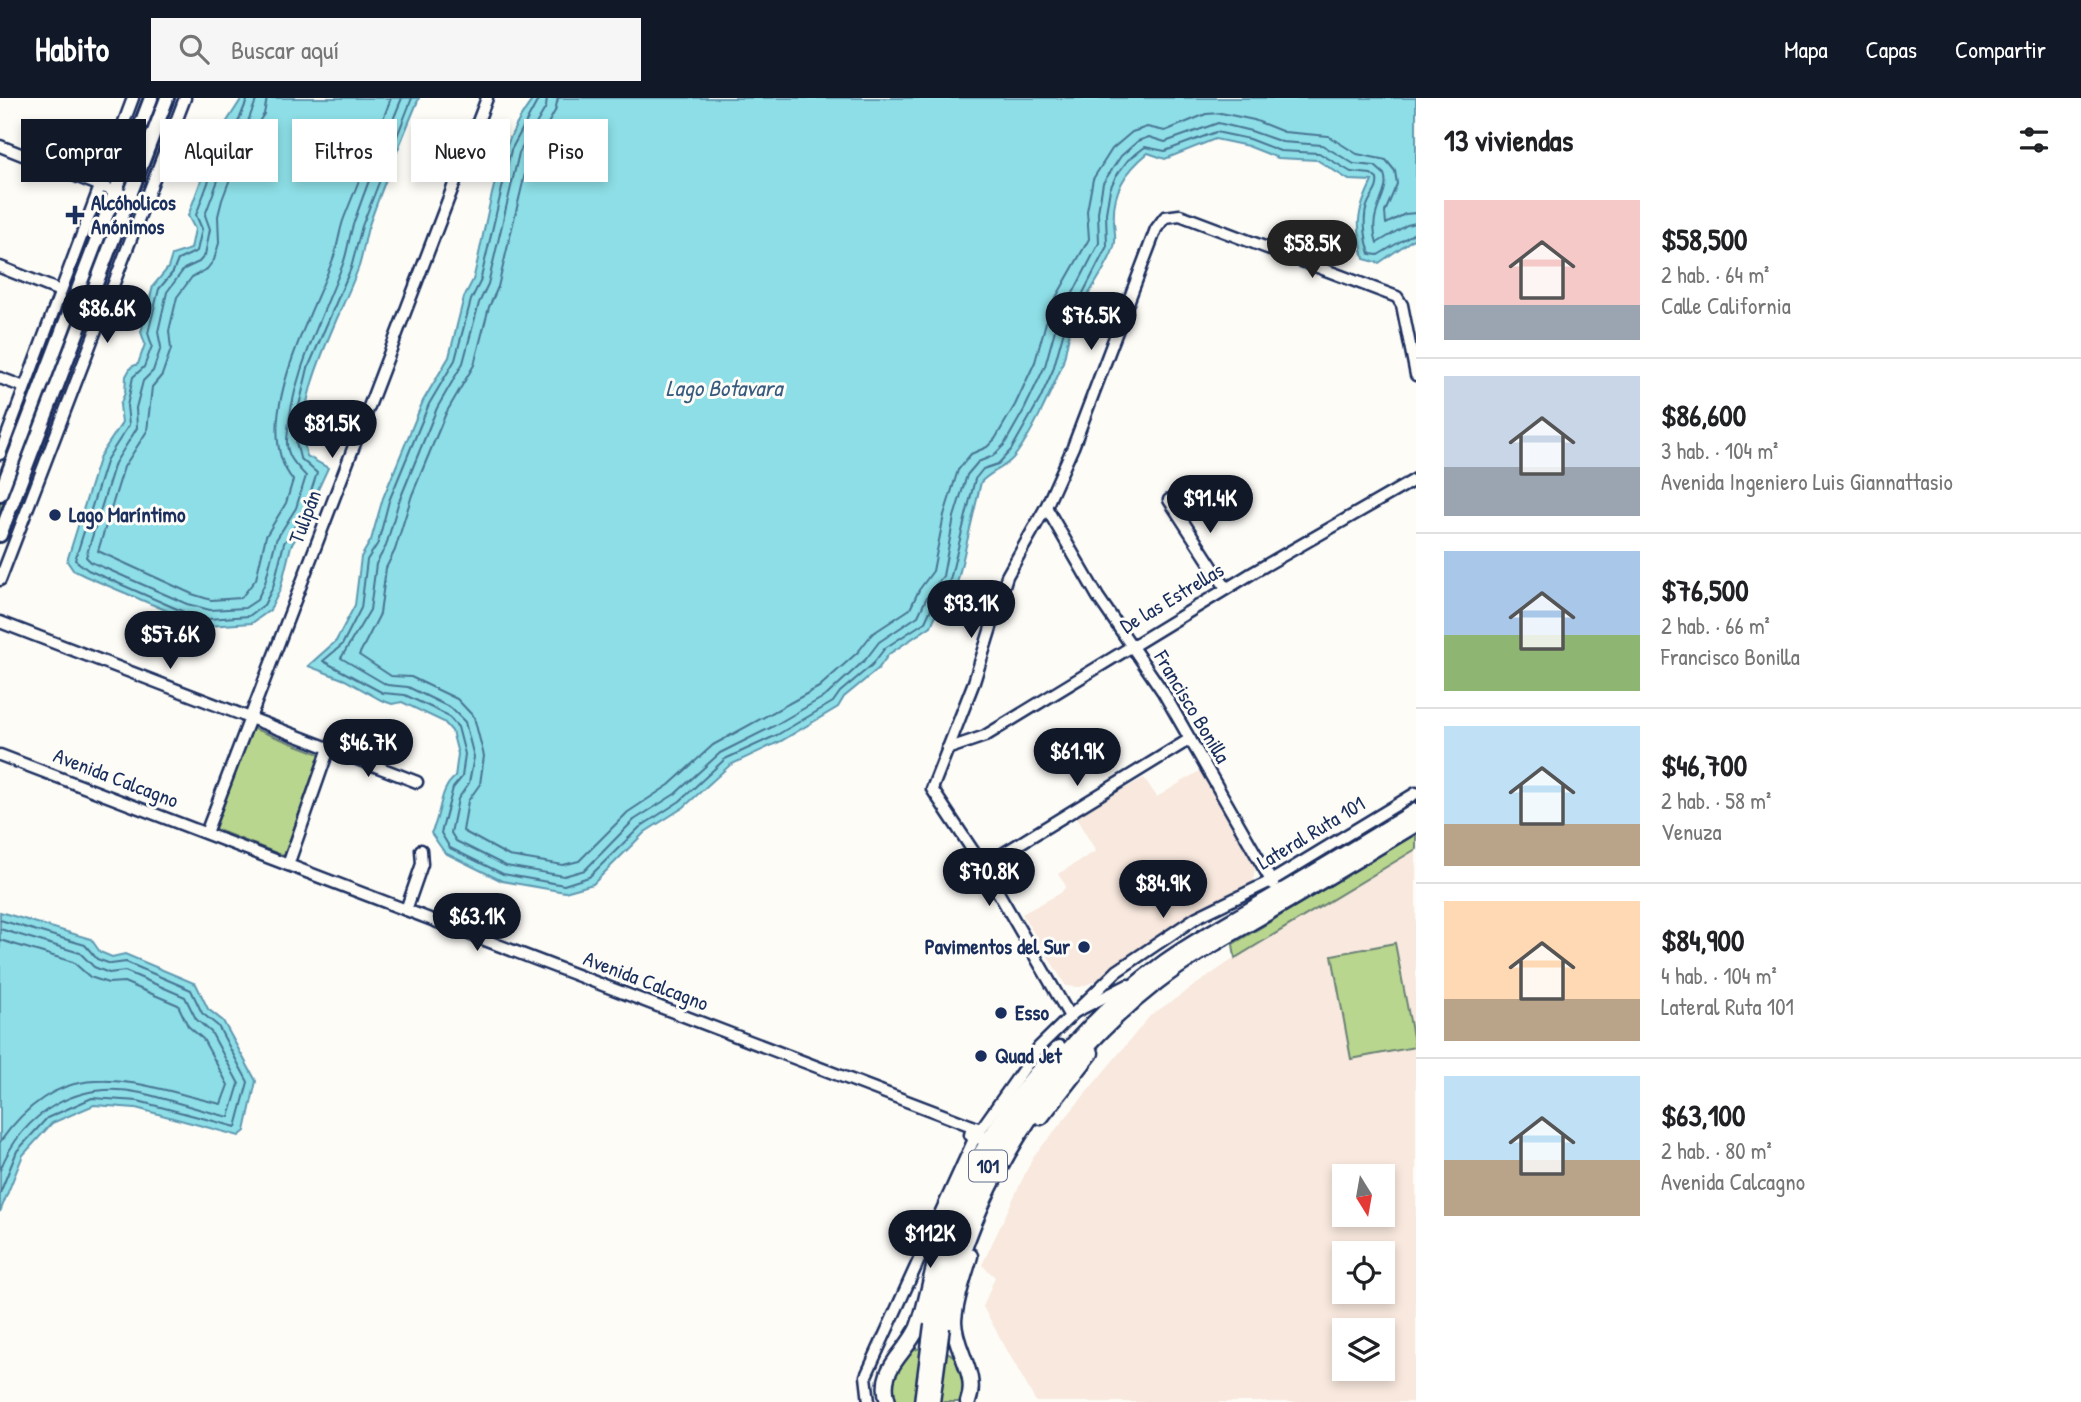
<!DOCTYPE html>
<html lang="es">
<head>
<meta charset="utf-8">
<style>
  :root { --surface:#fff; --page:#f6f6f6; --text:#202124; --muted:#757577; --line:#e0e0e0; --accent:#111827 }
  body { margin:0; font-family:"Patrick Hand",sans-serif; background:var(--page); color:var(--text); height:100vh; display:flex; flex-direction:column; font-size:26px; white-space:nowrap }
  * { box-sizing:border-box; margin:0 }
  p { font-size:23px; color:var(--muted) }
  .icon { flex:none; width:38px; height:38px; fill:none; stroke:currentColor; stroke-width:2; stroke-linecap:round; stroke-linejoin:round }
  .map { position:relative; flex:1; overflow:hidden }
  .side { display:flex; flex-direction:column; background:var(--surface); width:665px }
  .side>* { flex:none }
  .banner { position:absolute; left:21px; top:21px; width:665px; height:63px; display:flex; gap:14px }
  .needle { width:46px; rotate:169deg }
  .controls { position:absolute; left:1332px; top:1066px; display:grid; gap:14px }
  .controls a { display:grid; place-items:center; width:63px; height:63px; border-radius:0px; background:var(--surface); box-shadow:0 4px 10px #0003; font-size:35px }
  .price { position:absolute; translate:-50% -60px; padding:0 16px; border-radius:24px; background:var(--accent); color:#fff; font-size:23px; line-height:46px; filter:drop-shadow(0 2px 4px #0008) }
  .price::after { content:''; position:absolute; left:50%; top:42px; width:21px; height:16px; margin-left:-10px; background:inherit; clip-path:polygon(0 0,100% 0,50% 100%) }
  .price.selected { background:#222; color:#fff }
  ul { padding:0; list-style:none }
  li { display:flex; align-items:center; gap:21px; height:175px; padding:0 28px }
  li+li { border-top:2px solid var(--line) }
  li span { display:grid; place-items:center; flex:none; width:196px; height:140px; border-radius:0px; color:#555 }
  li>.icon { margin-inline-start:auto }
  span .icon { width:84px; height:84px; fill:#fffc; stroke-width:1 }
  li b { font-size:30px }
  h2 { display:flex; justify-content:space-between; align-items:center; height:84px; padding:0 28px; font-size:30px }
  .pill { padding:0 24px; border-radius:0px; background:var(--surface); box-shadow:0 4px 10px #0003; font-size:24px; line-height:63px }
  .pill.selected { background:var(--accent); color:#fff }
  header { display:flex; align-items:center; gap:42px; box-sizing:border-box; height:98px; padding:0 35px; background:var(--accent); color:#fff }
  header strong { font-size:33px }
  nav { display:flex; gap:38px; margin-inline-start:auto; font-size:24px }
  .search { width:490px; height:63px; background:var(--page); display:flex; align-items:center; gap:18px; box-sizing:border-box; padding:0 24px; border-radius:0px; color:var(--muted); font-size:26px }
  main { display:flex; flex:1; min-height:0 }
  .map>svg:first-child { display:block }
  .built { fill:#f8e8dd; fill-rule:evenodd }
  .green { fill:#b9d68e; stroke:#6a8276; stroke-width:2 }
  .water { fill:#8ddee6; stroke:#5f98b0; stroke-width:2 }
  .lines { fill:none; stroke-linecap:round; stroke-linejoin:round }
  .shore { stroke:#497594; stroke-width:2 }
  .minor-casing { stroke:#1b2f5e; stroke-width:15 }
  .major-casing { stroke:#1b2f5e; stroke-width:18 }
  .highway-casing { stroke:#1b2f5e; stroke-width:19 }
  .minor { stroke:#fdfcf7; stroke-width:10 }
  .major { stroke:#fdfcf7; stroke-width:12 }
  .highway { stroke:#fdfcf7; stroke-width:14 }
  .highway-bridge-casing { stroke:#1b2f5e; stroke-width:19; stroke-linecap:butt }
  .highway-bridge { stroke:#fdfcf7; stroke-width:14 }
  .poi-dot { fill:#1b2f5e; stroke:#fdfcf7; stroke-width:2.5 }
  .labels { text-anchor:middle; stroke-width:6; stroke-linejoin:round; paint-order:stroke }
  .shield { fill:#fdfcf7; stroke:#5f6c8c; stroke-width:2 }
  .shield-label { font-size:19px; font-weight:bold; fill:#1b2f5e }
  .poi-label { font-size:21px; font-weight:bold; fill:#1b2f5e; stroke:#fdfcf7; text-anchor:start }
  .street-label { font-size:21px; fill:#1b2f5e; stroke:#fdfcf7 }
  .water-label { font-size:23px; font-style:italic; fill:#385b80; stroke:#fdfcf7 }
</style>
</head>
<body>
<header>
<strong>Habito</strong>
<div class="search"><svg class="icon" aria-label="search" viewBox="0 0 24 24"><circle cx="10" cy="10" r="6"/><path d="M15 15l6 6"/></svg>Buscar aquí</div>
<nav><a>Mapa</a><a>Capas</a><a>Compartir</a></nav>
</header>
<main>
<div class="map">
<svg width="1416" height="1304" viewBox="0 0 1416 1304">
  <rect width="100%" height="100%" fill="#fdfcf7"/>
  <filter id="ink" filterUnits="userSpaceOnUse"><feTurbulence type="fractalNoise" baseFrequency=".0143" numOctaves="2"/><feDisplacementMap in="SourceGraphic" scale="14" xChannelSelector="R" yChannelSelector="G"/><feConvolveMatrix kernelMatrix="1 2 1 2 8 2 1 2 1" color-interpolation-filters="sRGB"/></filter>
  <g filter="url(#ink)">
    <g class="built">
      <polygon points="1201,672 1256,765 1253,784 1184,821 1093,884 1080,889 1066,888 1022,816 1061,795 1066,788 1058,776 1096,753 1075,718 1144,680 1157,699"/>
      <path d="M1416,751V1304H1036L983,1209L995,1179L982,1167L1033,1059L1150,918L1235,860ZM1344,1078H1382V1116H1344ZM1344,1155H1382V1194H1344ZM1344,1232H1382V1270H1344Z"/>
    </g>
    <g class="green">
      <polygon points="120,100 122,101 0,425 0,405 117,101"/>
      <polygon points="252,630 320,656 284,758 215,731"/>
      <polygon points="1416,736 1416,751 1235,860 1233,846"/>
      <polygon points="1395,845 1415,949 1351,961 1332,857"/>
      <path d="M923,1249C961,1250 967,1271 963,1304H894C890,1275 892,1258 923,1249Z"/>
    </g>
    <g class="water">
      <path d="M242,0H419C401,43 383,86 368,130C364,143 363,158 358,171C338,224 291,304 307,358L328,370L314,400L310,417L291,448L280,492L270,512L252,525L208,528L196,525L85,478L73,472L67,463L100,358L122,325L120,307L125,295L126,278L131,269L138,266L145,246L141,234L153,188L168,170L172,157L191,151L195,131L188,118L217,39Z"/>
      <path d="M534,0H1416V139L1379,165L1364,161C1356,126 1356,116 1372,83L1349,82L1317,62L1278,60L1248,48L1215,41L1165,61L1148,55C1126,73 1112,93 1114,123C1114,132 1117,141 1114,149C1108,170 1082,203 1073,224C1066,240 1067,259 1059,275C1047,302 1034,331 1017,355C1007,370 992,372 981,384L957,486L941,505L931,528L889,556L878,571L844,599L838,609L781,643L730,667L684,709L645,734L593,786L565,794L502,783L445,755L431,735C442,717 438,692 455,679L458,656L452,633L444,624L402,604L392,606L381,602L345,582L308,568L336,543L355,507L361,459L371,442L383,400L423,303L449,259L464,199L473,182C489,120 493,51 534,0Z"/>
      <polygon points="0,814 91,841 100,854 112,859 125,856 196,886 208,911 223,923 256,983 245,1033 239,1038 136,1010 94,1007 52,1025 23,1057 0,1114"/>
    </g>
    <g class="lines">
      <g class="shore">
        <polyline points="248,0 239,22 224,42 196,117 202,131 197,153 178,162 173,174 159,191 148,235 152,248 144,269 133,279 127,308 129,327 107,361 75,462 88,472 184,514 209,521 249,518 264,507 273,489 284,445 304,414 317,375 300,360 296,344 300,329 298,312 308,270 351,170 362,128 412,0"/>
        <path d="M257,0L247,26L232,45L205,117L210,131L205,157L199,164L184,171L167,194L158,234L161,249L153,273L143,283L136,310L137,330L115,365L86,459L91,464L187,506L210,512L245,510L257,502L265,485L276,442L296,410L306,378C297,368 286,359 287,342C291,279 320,225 343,166C348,152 349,138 354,124C368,83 385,41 402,0"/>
        <path d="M267,0L264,16L242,49L222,102L218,118L219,145L214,162L207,171L192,179L177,199L169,233L171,251L162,277L152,289L147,333L124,369L98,453L192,496L211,502L241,500L256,481L266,438L286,405L293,382C248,328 312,218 333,161C338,148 339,133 344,120C360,80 376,40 391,0"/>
        <path d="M539,0L511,52L480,184L471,202L455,262L429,306L389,403L378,445L367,462L361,510L342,547L323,563L383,595L405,597L447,617L458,629L465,656L462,679L453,690L441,735L450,750L503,776L564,787L589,779L640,729L680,703L725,661L777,637L833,604L840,594L872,567L885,550L925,524L935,502L950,482L975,381L983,371L998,366L1011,352L1040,301L1053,272L1068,218L1078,205L1107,148L1106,115L1110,91L1116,78L1128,62L1145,49L1165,53L1216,34L1249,41L1280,53L1319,55L1351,74L1371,76L1377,81C1379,92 1370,98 1367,108C1362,122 1366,143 1370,156L1378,157L1416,134"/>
        <path d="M547,0L546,9L519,55L488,186L479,205L463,265L437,310L398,406L386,448L376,466L370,512L341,560L387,587L408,589L451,610L465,624L474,659L469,685L458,701L451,735L456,743L506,768L564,778L585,772L634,722L675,696L720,655L772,629L827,597L866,561L879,544L918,518L928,497L943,478L954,419L967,377L978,364L993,358L1004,347L1024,312L1045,268L1060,214L1070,201L1099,145L1098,114L1103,85L1121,58L1138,43L1149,39L1165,44L1218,25L1251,33L1282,44L1322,47L1354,66L1375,68L1384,76C1392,96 1366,113 1377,145L1407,127L1416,125"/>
        <polyline points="558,0 555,13 529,59 498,189 489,209 474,267 446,315 412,397 395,452 386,470 380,516 359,557 391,578 411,579 457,601 474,619 484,658 480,686 468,703 463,733 509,758 563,767 579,763 628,714 669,687 713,647 819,589 858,554 872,536 910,511 919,492 933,473 944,417 958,372 971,356 987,349 995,341 1015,307 1035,264 1050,210 1089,141 1087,113 1093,81 1112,51 1132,34 1147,29 1165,33 1206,16 1221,15 1254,22 1284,34 1328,38 1357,56 1386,62 1395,73 1397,86 1385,114 1386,126 1405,116 1416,115"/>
        <polyline points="0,822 85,847 97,861 111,866 126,864 191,892 202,915 218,928 248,984 236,1029 138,1003 92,1000 47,1020 17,1053 0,1095"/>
        <path d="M0,831L80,855L94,869L109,875L125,873L185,899L196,921L211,934L239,986L229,1019C199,1012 171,1002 141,995C79,981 23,1014 0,1072"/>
        <path d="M0,842L73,864L90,879L108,885L124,884L178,907L188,928L203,941L228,987L221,1006C131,985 65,952 0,1044"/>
      </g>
      <g class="minor-casing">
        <g id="minor">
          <polyline points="0,48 144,105"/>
          <polyline points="0,169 60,193"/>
          <polyline points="0,280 24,289"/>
          <polyline points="0,356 133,0"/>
          <polyline points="1169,402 1226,490"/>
          <polyline points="1046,409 1098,499 1163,594 1273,786"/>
          <polyline points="0,482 185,0"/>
          <polyline points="0,524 417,684"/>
          <polyline points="947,651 985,638 1254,474 1416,381"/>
          <polyline points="0,657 972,1028"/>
          <polyline points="206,735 487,0"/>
          <polyline points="288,767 329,650"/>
          <polyline points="983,768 1190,641"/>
          <polyline points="406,812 422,766 421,752"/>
          <polyline points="1128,887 1069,917 983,768 932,691 974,584 1007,478 1046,409 1073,349 1156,131 1165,119 1180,117 1397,199 1402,207 1416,277"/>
          <polyline points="981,1031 972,1028 970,1037 974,1041 980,1040 981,1031 1039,949 1117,873 1197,819 1271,783 1416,695"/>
          <polyline points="869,1304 866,1278 974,1041"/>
        </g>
      </g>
      <g class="major-casing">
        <g id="major">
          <polyline points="0,396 151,0"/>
          <polyline points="0,437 167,0"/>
        </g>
      </g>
      <g class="highway-casing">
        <g id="highway">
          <polyline points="1041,1019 1091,955"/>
          <path d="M932,1227C962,1081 1044,952 1165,864C1197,841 1232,823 1265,803C1316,774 1366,743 1416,713"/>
          <path d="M942,1229C971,1091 1046,971 1157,884C1193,856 1235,834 1274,811C1322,783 1369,754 1416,726"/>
          <path d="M888,1304C877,1269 906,1257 918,1229C927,1205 930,1180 938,1156C961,1080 1004,1007 1059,950"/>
          <path d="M968,1304C979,1276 954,1252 954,1223C955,1202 964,1179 970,1158"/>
        </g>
      </g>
      <use href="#minor" class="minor"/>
      <use href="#major" class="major"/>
      <use href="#highway" class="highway"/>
      <g class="highway-bridge-casing">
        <g id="highway-bridge">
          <polyline points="922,1304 932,1227"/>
          <polyline points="932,1304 942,1229"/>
        </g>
      </g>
      <use href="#highway-bridge" class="highway-bridge"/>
    </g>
  </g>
  <g class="poi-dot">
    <path d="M71.5 106.5h7v7h7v7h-7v7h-7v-7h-7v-7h7z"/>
    <circle cx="55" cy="417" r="7"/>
    <circle cx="1084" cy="849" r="7"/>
    <circle cx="1001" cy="915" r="7"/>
    <circle cx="981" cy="958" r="7"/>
  </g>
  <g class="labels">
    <rect class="shield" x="969" y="1052.5" width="38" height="31" rx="5"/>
    <g class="shield-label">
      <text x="988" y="1075">101</text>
    </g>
    <g class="poi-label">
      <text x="91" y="112">Alcóholicos<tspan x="91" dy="24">Anónimos</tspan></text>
      <text x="69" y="424">Lago Maríntimo</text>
      <text x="1070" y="856" text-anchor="end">Pavimentos del Sur</text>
      <text x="1015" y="922">Esso</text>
      <text x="995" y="965">Quad Jet</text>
    </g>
    <g class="street-label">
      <text transform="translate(305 419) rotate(-69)" y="7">Tulipán</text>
      <text transform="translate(1172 500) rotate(-31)" y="7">De las Estrellas</text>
      <text transform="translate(1192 609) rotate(59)" y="7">Francisco Bonilla</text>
      <text transform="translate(116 680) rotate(21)" y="7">Avenida Calcagno</text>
      <text transform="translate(1311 735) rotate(-31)" y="7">Lateral Ruta 101</text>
      <text transform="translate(646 883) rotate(21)" y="7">Avenida Calcagno</text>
    </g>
    <g class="water-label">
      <text x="724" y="298">Lago Botavara</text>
    </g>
  </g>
</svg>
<div class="controls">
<a><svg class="needle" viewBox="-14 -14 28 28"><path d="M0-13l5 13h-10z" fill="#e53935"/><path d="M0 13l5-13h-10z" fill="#757577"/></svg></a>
<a><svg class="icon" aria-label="locate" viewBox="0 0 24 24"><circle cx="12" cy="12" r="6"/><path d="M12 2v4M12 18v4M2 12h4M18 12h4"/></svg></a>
<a><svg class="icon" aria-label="layers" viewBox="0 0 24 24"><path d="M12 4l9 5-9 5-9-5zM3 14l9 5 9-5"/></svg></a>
</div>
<b class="price selected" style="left:1312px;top:182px">$58.5K</b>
<b class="price" style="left:107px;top:247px">$86.6K</b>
<b class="price" style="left:1091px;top:254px">$76.5K</b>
<b class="price" style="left:332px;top:362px">$81.5K</b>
<b class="price" style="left:1210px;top:437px">$91.4K</b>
<b class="price" style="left:971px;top:542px">$93.1K</b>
<b class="price" style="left:170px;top:573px">$57.6K</b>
<b class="price" style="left:368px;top:681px">$46.7K</b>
<b class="price" style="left:1077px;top:690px">$61.9K</b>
<b class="price" style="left:989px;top:810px">$70.8K</b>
<b class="price" style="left:1163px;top:822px">$84.9K</b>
<b class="price" style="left:477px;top:855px">$63.1K</b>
<b class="price" style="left:930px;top:1172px">$112K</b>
<div class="banner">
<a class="pill selected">Comprar</a>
<a class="pill">Alquilar</a>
<a class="pill">Filtros</a>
<a class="pill">Nuevo</a>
<a class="pill">Piso</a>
</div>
</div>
<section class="side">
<h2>13 viviendas<svg class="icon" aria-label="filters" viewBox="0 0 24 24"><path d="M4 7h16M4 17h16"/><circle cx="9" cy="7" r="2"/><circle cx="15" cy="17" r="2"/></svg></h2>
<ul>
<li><span style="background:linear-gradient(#f6c9c9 75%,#9aa5b1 0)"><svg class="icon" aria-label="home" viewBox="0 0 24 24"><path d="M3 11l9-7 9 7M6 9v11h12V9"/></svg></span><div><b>$58,500</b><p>2 hab. · 64 m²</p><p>Calle California</p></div></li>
<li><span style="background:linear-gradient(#c9d6e8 65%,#9aa5b1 0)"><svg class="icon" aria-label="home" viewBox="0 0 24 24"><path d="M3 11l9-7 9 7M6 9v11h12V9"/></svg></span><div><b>$86,600</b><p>3 hab. · 104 m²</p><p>Avenida Ingeniero Luis Giannattasio</p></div></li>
<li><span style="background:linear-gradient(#a9c7e8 60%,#8fb573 0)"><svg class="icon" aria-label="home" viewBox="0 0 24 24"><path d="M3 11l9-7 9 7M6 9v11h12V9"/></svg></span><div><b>$76,500</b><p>2 hab. · 66 m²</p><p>Francisco Bonilla</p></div></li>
<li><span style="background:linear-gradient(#bfe0f5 70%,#b9a48a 0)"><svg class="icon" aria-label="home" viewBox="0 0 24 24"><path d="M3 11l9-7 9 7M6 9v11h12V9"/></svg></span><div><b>$46,700</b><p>2 hab. · 58 m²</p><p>Venuza</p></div></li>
<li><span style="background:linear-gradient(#ffd9b3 70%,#b9a48a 0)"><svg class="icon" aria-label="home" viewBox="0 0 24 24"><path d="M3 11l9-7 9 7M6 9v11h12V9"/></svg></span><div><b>$84,900</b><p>4 hab. · 104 m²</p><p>Lateral Ruta 101</p></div></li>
<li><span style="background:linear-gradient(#bfe0f5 60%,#b9a48a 0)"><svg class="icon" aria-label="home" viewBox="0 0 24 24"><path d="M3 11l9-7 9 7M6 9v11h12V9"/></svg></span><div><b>$63,100</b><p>2 hab. · 80 m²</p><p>Avenida Calcagno</p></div></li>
</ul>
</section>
</main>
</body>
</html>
